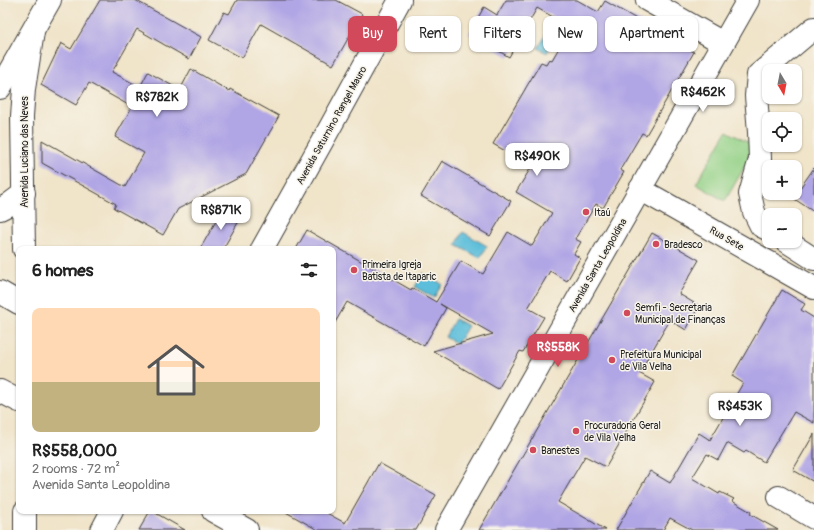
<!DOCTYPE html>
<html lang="en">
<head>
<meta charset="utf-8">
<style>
  :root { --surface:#fff; --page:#f6f6f6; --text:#222; --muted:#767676; --accent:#d1495b }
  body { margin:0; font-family:Pangolin,sans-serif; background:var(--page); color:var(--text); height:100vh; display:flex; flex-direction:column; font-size:15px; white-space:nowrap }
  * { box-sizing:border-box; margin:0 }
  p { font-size:13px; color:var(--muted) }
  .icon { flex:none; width:22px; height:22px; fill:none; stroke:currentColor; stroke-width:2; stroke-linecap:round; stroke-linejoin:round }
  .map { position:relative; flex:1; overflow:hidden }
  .side { position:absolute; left:16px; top:246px; width:320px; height:268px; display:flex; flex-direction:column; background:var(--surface); border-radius:8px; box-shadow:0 1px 3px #0004 }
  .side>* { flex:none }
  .hud { position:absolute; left:348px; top:16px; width:380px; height:36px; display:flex; gap:8px }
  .needle { width:26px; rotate:170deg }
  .controls { position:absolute; left:762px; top:64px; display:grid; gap:8px }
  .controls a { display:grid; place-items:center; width:40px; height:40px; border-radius:8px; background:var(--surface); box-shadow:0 1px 3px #0004; font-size:20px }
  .price { position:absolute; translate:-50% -34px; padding:0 9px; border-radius:8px; background:#fff; color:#222; font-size:13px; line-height:26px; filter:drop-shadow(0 1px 2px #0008) }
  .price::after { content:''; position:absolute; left:50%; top:24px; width:12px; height:9px; margin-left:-6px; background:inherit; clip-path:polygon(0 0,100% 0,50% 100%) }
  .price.on { background:var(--accent); color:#fff }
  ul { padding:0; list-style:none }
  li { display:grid; align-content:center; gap:8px; height:212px; padding:0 16px }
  li span { display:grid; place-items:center; height:124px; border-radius:8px; color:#555 }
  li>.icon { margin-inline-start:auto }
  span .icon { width:72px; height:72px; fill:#fffc; stroke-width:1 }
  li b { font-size:17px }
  h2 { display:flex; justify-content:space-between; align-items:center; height:48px; padding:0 16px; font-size:17px }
  .pill { padding:0 14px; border-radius:8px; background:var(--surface); box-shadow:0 1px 3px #0004; font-size:14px; line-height:36px }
  .pill.on { background:var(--accent); color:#fff }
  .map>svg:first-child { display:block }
  .green { fill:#93d186; stroke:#587651 }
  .water { fill:#5bbeda; stroke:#3c6d7b }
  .building { fill:#b1a6e5 }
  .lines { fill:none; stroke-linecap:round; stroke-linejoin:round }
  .minor-casing { stroke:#3c3a36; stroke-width:24 }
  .major-casing { stroke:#3c3a36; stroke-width:24 }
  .minor { stroke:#fff; stroke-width:22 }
  .major { stroke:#fff; stroke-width:22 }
  .poi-dot { fill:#d1495b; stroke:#f7f3e8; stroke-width:1.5 }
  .labels { text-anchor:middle; stroke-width:3; stroke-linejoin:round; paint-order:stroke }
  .street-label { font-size:10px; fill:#1c1c1c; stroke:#f7f3e8 }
  .poi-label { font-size:10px; fill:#1c1c1c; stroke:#f7f3e8; text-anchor:start }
</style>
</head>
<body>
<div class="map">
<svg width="814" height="530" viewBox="0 0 814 530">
  <rect width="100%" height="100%" fill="#f7f3e8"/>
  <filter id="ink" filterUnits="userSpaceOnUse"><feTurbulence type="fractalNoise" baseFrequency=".025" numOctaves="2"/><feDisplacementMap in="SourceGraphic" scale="8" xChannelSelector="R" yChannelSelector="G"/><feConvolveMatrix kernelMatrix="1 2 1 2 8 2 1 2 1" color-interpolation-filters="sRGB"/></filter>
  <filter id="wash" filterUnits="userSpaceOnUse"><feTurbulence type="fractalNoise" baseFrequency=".012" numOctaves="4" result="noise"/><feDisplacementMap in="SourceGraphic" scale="16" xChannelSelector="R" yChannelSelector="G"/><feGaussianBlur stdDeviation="0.9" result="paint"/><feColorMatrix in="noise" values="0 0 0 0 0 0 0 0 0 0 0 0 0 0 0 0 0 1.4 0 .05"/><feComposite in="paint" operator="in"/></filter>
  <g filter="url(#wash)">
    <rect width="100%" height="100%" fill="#f0e4c9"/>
    <polygon class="green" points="727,131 756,147 725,201 696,184"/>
    <g class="water">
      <polygon points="549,30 557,35 547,53 538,48"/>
      <polygon points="463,232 487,246 480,258 456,245"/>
      <polygon points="423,273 442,284 434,298 415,287"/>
      <polygon points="455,319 468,326 457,344 445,337"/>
    </g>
    <g id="blocks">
      <g class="building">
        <polygon points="100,0 135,0 201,37 189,59 137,29 112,72 140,87 148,72 180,90 191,69 229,91 230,89 279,116 246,174 178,209 163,235 114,208 116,204 42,163 42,140 125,187 144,153 115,137 132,107 89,83 76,105 41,85 61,43 71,49"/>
        <polygon points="237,0 336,0 362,14 333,65 261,24 242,58 209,40 224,12 229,14"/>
        <polygon points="506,0 577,0 598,12 605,1 694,52 646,135 642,133 620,170 624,172 603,208 596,204 575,239 581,242 574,254 580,258 567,281 550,271 528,308 544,317 523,352 520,351 498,389 433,351 493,334 440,304 446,308 424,346 347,302 333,326 333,249 296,249 307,230 411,290 412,288 436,302 461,261 483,274 508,232 532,246 552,213 516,192 532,166 493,144 541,62 546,64 549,59 552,60 571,27 537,8 509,57 469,34 484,7 497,15"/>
        <polygon points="442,161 511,201 490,236 421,196"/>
        <polygon points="814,168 814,212 793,198"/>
        <polygon points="223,209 240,219 223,249 200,249"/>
        <polygon points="652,233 699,260 679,294 699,306 686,330 670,320 639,373 655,382 606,467 585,456 558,502 606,530 479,530"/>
        <polygon points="782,290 805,304 801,310 814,318 814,423 794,412 764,462 746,451 744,453 727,443 718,460 707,454 692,478 719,494 720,492 734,499 732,501 751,512 750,514 778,530 692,530 670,518 663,530 616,530 650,471 670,483 699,433 710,440 743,383 732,376"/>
        <polygon points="814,434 814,482 793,470"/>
        <polygon points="379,463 436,495 416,530 318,530 284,511 323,511 345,523"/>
        <polygon points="150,511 152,511 185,530 139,530"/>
      </g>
    </g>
  </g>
  <g filter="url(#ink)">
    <use href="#blocks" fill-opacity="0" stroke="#3c3a36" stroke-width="1"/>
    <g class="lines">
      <g class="minor-casing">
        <g id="minor">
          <polyline points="647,0 723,43"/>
          <polyline points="640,189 814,288"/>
          <polyline points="0,209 8,205 24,193"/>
          <polyline points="769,230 761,226 754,212 750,194 760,159 759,132 756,96 758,75 814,28"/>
          <polyline points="786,241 814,259"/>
          <polyline points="0,292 19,303"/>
          <polyline points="0,391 19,401"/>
          <polyline points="779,497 814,518"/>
          <polyline points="25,511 25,530"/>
          <polyline points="213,511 247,530"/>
          <polyline points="446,530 748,0"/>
        </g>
      </g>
      <g class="major-casing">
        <g id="major">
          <polyline points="0,88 50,0"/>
          <polyline points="24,249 22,116 24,89 33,32"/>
          <polyline points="262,249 328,131 400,0"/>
          <polyline points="102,530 112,511"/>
        </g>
      </g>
      <use href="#minor" class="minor"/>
      <use href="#major" class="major"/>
    </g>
  </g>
  <g class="poi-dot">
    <circle cx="586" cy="212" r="4"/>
    <circle cx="656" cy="244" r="4"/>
    <circle cx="354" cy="270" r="4"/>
    <circle cx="627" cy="313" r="4"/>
    <circle cx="612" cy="360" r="4"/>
    <circle cx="576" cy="431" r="4"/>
    <circle cx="533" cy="450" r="4"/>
  </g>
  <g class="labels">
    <g class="street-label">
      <text transform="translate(331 125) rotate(-61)" y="4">Avenida Saturnino Rangel Mauro</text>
      <text transform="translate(24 152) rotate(-90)" y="4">Avenida Luciano das Neves</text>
      <text transform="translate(727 238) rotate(30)" y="4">Rua Sete</text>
      <text transform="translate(597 265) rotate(-60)" y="4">Avenida Santa Leopoldina</text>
    </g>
    <g class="poi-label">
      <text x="594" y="216">Itaú</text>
      <text x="664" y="248">Bradesco</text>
      <text x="362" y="268">Primeira Igreja<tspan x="362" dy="12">Batista de Itaparic</tspan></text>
      <text x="635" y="311">Semfi - Secretaria<tspan x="635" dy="12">Municipal de Finanças</tspan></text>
      <text x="620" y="358">Prefeitura Municipal<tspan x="620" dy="12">de Vila Velha</tspan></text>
      <text x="584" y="429">Procuradoria Geral<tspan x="584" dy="12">de Vila Velha</tspan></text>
      <text x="541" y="454">Banestes</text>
    </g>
  </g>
</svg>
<div class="controls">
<a><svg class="needle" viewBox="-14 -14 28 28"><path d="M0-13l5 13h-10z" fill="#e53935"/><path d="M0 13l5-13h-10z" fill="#767676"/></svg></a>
<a><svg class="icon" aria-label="locate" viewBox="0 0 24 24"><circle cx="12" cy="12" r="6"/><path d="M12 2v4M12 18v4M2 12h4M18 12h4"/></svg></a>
<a>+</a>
<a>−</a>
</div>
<b class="price" style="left:703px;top:113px">R$462K</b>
<b class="price" style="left:157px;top:118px">R$782K</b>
<b class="price" style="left:537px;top:177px">R$490K</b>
<b class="price" style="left:221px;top:231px">R$871K</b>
<b class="price on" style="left:558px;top:368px">R$558K</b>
<b class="price" style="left:740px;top:427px">R$453K</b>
<div class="hud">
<a class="pill on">Buy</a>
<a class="pill">Rent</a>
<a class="pill">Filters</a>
<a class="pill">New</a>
<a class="pill">Apartment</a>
</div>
<section class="side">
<h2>6 homes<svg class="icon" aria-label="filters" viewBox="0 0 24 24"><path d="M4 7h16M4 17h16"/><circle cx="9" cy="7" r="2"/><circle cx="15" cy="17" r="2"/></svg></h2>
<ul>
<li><span style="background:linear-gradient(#ffd9b3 60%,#c2b280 0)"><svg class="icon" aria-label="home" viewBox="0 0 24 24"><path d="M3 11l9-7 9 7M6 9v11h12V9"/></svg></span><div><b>R$558,000</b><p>2 rooms · 72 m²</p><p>Avenida Santa Leopoldina</p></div></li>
</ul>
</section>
</div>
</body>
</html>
